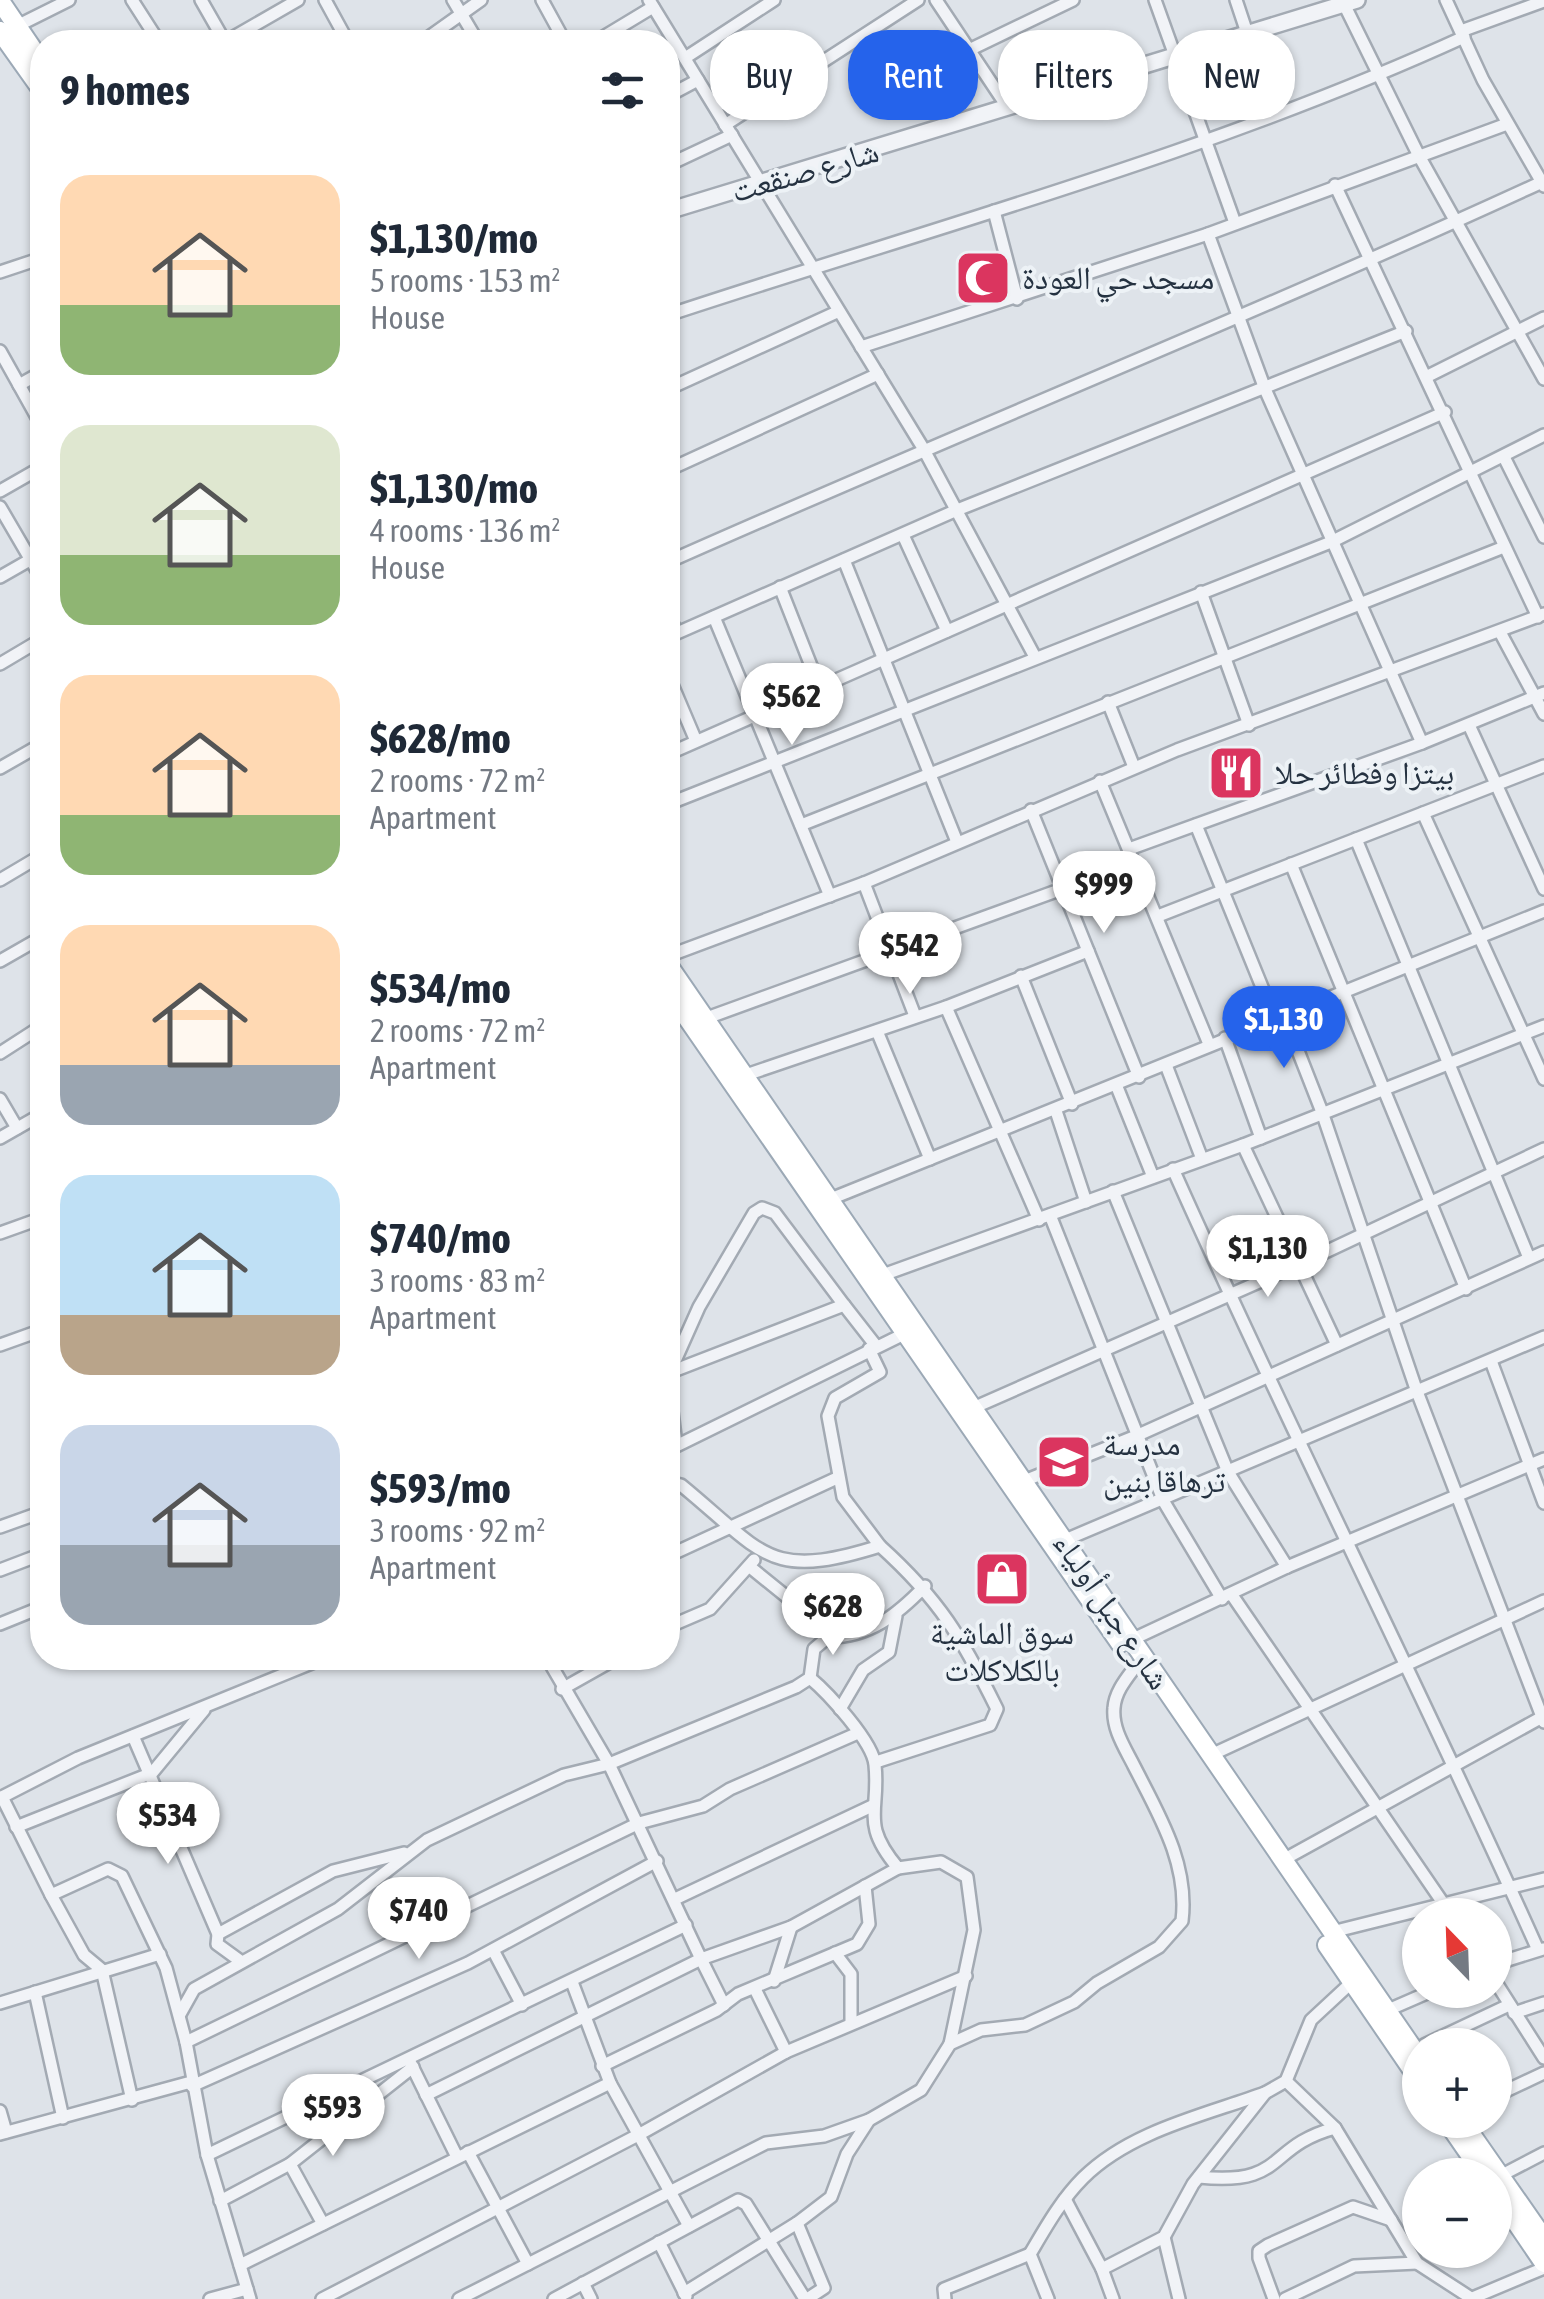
<!DOCTYPE html>
<html lang="en">
<head>
<meta charset="utf-8">
<style>
  :root { --surface:#fff; --page:#f6f6f7; --text:#1f2937; --muted:#747a83; --accent:#2563eb }
  body { margin:0; font-family:"Asap Condensed","Noto Naskh Arabic",sans-serif; background:var(--page); color:var(--text); height:100vh; display:flex; flex-direction:column; font-size:38px; white-space:nowrap }
  * { box-sizing:border-box; margin:0 }
  p { font-size:32px; color:var(--muted) }
  .icon { flex:none; width:55px; height:55px; fill:none; stroke:currentColor; stroke-width:2; stroke-linecap:round; stroke-linejoin:round }
  .map { position:relative; flex:1; overflow:hidden }
  .panel { position:absolute; left:30px; top:30px; width:650px; height:1640px; display:flex; flex-direction:column; background:var(--surface); border-radius:40px; box-shadow:0 2px 8px #0004 }
  .panel>* { flex:none }
  .guide { position:absolute; left:710px; top:30px; width:682px; height:90px; display:flex; gap:20px }
  .needle { width:65px; rotate:337deg }
  .controls { position:absolute; left:1402px; top:1898px; display:grid; gap:20px }
  .controls a { display:grid; place-items:center; width:110px; height:110px; border-radius:50%; background:var(--surface); box-shadow:0 2px 8px #0004; font-size:50px }
  .price { position:absolute; translate:-50% -85px; padding:0 22px; border-radius:35px; background:#fff; color:#222; font-size:32px; line-height:65px; filter:drop-shadow(0 2px 5px #0008) }
  .price::after { content:''; position:absolute; left:50%; top:60px; width:30px; height:22px; margin-left:-15px; background:inherit; clip-path:polygon(0 0,100% 0,50% 100%) }
  .price.selected { background:var(--accent); color:#fff }
  ul { padding:0; list-style:none }
  li { display:flex; align-items:center; gap:30px; height:250px; padding:0 30px }
  li span { display:grid; place-items:center; flex:none; width:280px; height:200px; border-radius:30px; color:#555 }
  li>.icon { margin-inline-start:auto }
  span .icon { width:120px; height:120px; fill:#fffc; stroke-width:1 }
  li b { font-size:42px }
  h2 { display:flex; justify-content:space-between; align-items:center; height:120px; padding:0 30px; font-size:42px }
  .tag { padding:0 35px; border-radius:40px; background:var(--surface); box-shadow:0 2px 8px #0004; font-size:35px; line-height:90px }
  .tag.selected { background:var(--accent); color:#fff }
  .map>svg:first-child { display:block }
  .lines { fill:none; stroke-linecap:round; stroke-linejoin:round }
  .minor-casing { stroke:#a3aab3; stroke-width:16 }
  .tertiary-casing { stroke:#a3aab3; stroke-width:20 }
  .primary-casing { stroke:#9ca9b6; stroke-width:22 }
  .minor { stroke:#f1f3f7; stroke-width:11 }
  .tertiary { stroke:#f1f3f7; stroke-width:15 }
  .primary { stroke:#fff; stroke-width:18 }
  .labels { text-anchor:middle; stroke-width:8; stroke-linejoin:round; paint-order:stroke }
  .street-label { font-size:32px; fill:#253241; stroke:#edf2f6 }
  .poi-label { font-size:32px; fill:#253241; stroke:#edf2f6; text-anchor:start }
</style>
</head>
<body>
<div class="map">
<svg width="1544" height="2299" viewBox="0 0 1544 2299">
  <rect width="100%" height="100%" fill="#dee3e9"/>
  <g class="lines">
    <g class="minor-casing">
      <g id="minor">
        <polyline points="132,0 159,42"/>
        <polyline points="201,0 225,42 298,0"/>
        <polyline points="325,0 348,42"/>
        <polyline points="453,0 478,42"/>
        <polyline points="542,0 565,42"/>
        <polyline points="649,0 923,448 1035,657"/>
        <polyline points="936,0 1008,108"/>
        <polyline points="1155,0 1235,223"/>
        <polyline points="1236,0 1248,36"/>
        <polyline points="1342,0 1418,154 1544,379"/>
        <polyline points="1446,0 1483,80 1544,186"/>
        <polyline points="17,26 69,0"/>
        <polyline points="1461,31 1544,1"/>
        <polyline points="422,42 481,0"/>
        <polyline points="595,42 653,7"/>
        <polyline points="969,50 1073,0"/>
        <polyline points="685,58 774,0"/>
        <polyline points="668,96 698,80"/>
        <polyline points="725,125 918,0"/>
        <polyline points="668,165 732,135"/>
        <polyline points="1335,185 1538,617"/>
        <polyline points="994,211 1017,299"/>
        <polyline points="1208,234 1265,389 1422,743"/>
        <polyline points="0,272 42,258"/>
        <path d="M668,315C934,227 1208,154 1464,37"/>
        <polyline points="861,347 1208,234 1507,124"/>
        <polyline points="0,351 42,426"/>
        <polyline points="1428,376 1544,318"/>
        <polyline points="19,385 42,372"/>
        <polyline points="668,389 837,312"/>
        <polyline points="1504,457 1544,537"/>
        <polyline points="668,470 878,374"/>
        <polyline points="0,491 42,467"/>
        <polyline points="0,507 42,579"/>
        <polyline points="903,535 947,631"/>
        <polyline points="844,560 957,842"/>
        <path d="M668,562C958,433 1253,315 1542,182"/>
        <polyline points="0,577 42,553"/>
        <polyline points="780,587 819,686"/>
        <polyline points="1201,592 1249,725"/>
        <polyline points="668,616 677,632"/>
        <polyline points="714,617 830,896"/>
        <polyline points="1500,632 1544,714"/>
        <polyline points="668,637 957,510 1406,331"/>
        <polyline points="0,664 42,639"/>
        <polyline points="668,675 696,741"/>
        <polyline points="1108,702 1134,767"/>
        <polyline points="1469,725 1544,889"/>
        <polyline points="668,754 1445,412"/>
        <polyline points="0,768 42,744"/>
        <polyline points="1100,781 1209,1044"/>
        <polyline points="668,804 1331,542 1544,435"/>
        <polyline points="1031,810 1139,1077"/>
        <polyline points="1423,813 1544,1079"/>
        <polyline points="801,825 1504,547"/>
        <polyline points="1196,825 1275,1019"/>
        <polyline points="1356,839 1529,1258"/>
        <polyline points="1129,849 1422,743 1544,693"/>
        <polyline points="1291,864 1466,1289"/>
        <polyline points="0,880 42,855"/>
        <polyline points="864,883 915,1016"/>
        <polyline points="1158,916 1544,766"/>
        <polyline points="668,956 864,883 1177,750 1544,614"/>
        <polyline points="0,961 42,937"/>
        <polyline points="1021,976 1072,1104"/>
        <polyline points="946,1007 1039,1220"/>
        <polyline points="1284,1015 1322,1112 1416,1389 1544,1722"/>
        <polyline points="704,1019 1062,889"/>
        <polyline points="877,1031 930,1159"/>
        <polyline points="1225,1038 1261,1138"/>
        <polyline points="0,1053 42,1026"/>
        <polyline points="1166,1065 1202,1159"/>
        <polyline points="743,1076 946,1007 1088,951"/>
        <polyline points="1117,1087 1153,1177"/>
        <polyline points="0,1099 17,1128"/>
        <polyline points="1056,1111 1086,1202"/>
        <polyline points="0,1138 42,1114"/>
        <polyline points="1243,1145 1337,1345"/>
        <path d="M1173,1169C1290,1432 1421,1688 1538,1950"/>
        <polyline points="1113,1191 1228,1472 1287,1567"/>
        <polyline points="828,1200 1544,911"/>
        <polyline points="1050,1215 1164,1502 1222,1599"/>
        <polyline points="0,1233 42,1218"/>
        <polyline points="880,1276 1243,1145 1544,1026"/>
        <polyline points="0,1345 42,1330"/>
        <polyline points="869,1349 880,1372 835,1398 828,1416 843,1497 880,1546"/>
        <polyline points="1491,1361 1544,1503"/>
        <polyline points="670,1372 699,1307 754,1213 762,1208 775,1213 844,1305"/>
        <polyline points="668,1373 844,1305 876,1346"/>
        <polyline points="668,1379 676,1444"/>
        <polyline points="973,1408 1302,1263 1544,1149"/>
        <polyline points="668,1450 904,1334"/>
        <polyline points="1024,1481 1136,1436 1544,1252"/>
        <path d="M668,1482L681,1485C765,1554 768,1581 880,1546C940,1600 962,1638 997,1709L990,1725L876,1762"/>
        <polyline points="0,1527 42,1512"/>
        <polyline points="1065,1540 1544,1337"/>
        <polyline points="668,1556 837,1478"/>
        <path d="M750,1567L813,1618L828,1637C869,1638 898,1614 925,1586"/>
        <polyline points="0,1570 42,1554"/>
        <polyline points="1232,1595 1443,1903"/>
        <polyline points="0,1624 42,1607"/>
        <polyline points="668,1627 710,1609 754,1560"/>
        <polyline points="1131,1640 1287,1567 1544,1459"/>
        <polyline points="547,1658 609,1764 701,1959 791,1927 898,1868"/>
        <path d="M810,1678C828,1693 873,1742 875,1765C880,1812 860,1823 898,1868L941,1862L967,1877L974,1930L950,2044"/>
        <polyline points="562,1689 617,1658"/>
        <polyline points="840,1709 863,1670 889,1652 896,1616"/>
        <polyline points="133,1736 218,1934 217,1944 239,1960"/>
        <polyline points="1211,1755 1544,1601"/>
        <polyline points="2,1797 51,1895 108,1869 122,1876 166,1968 186,2042 207,2155 250,2299"/>
        <polyline points="0,1798 78,1758 324,1658"/>
        <polyline points="16,1827 152,1773 204,1710"/>
        <polyline points="1283,1860 1544,1716"/>
        <polyline points="51,1895 84,1955 102,1970 132,2100"/>
        <polyline points="675,1899 872,1806"/>
        <polyline points="1332,1932 1544,1879"/>
        <polyline points="218,1934 333,1871 404,1853"/>
        <polyline points="493,1950 522,2005"/>
        <polyline points="835,1953 851,1974 851,2022"/>
        <polyline points="1495,1964 1543,1949"/>
        <polyline points="774,1981 791,1927"/>
        <polyline points="1495,1981 1544,2058"/>
        <polyline points="572,1982 610,2083 689,2226"/>
        <polyline points="755,1989 786,2052"/>
        <polyline points="35,1992 63,2118"/>
        <polyline points="0,2003 160,1954"/>
        <polyline points="1388,2010 1434,1990"/>
        <polyline points="1514,2013 1544,2003"/>
        <polyline points="180,2014 194,1989 338,1909 427,1840 564,1775 609,1764 796,1687 810,1678 814,1649 828,1637"/>
        <polyline points="186,2042 639,1823 703,1806 730,1789 858,1733"/>
        <polyline points="1424,2045 1509,2005"/>
        <polyline points="411,2064 457,2157"/>
        <polyline points="602,2066 717,2010 738,1994 857,1944 869,1924 865,1886"/>
        <polyline points="1286,2081 1335,2128 1417,2263 1471,2298"/>
        <polyline points="192,2086 468,1963 657,1861"/>
        <polyline points="426,2095 701,1959 724,2005"/>
        <polyline points="1495,2096 1544,2073"/>
        <polyline points="0,2111 6,2132"/>
        <polyline points="0,2134 191,2082"/>
        <polyline points="468,2152 528,2264"/>
        <polyline points="207,2155 686,1925"/>
        <polyline points="290,2164 323,2224"/>
        <polyline points="1500,2176 1544,2153"/>
        <path d="M1199,2177C1287,2186 1265,2147 1335,2128"/>
        <polyline points="1065,2199 1102,2269"/>
        <polyline points="220,2201 290,2164 413,2067"/>
        <polyline points="1164,2237 1179,2299"/>
        <polyline points="659,2242 686,2296"/>
        <polyline points="240,2265 610,2083"/>
        <polyline points="583,2283 591,2299"/>
        <polyline points="684,2293 797,2223"/>
        <polyline points="210,2299 247,2289"/>
        <polyline points="322,2299 640,2134 786,2052 966,1976"/>
        <polyline points="459,2299 766,2143 824,2136 869,2120"/>
        <polyline points="554,2299 738,2200 746,2204 805,2299"/>
        <path d="M807,2299L824,2288L797,2223L831,2197L847,2154L869,2120L921,2090L950,2044L981,2030L1025,2025L1074,2002L1097,1983L1159,1947L1182,1921C1189,1864 1159,1815 1134,1766C1125,1748 1112,1729 1114,1708C1115,1692 1126,1679 1135,1667"/>
        <polyline points="945,2299 944,2289 1030,2254"/>
        <path d="M1048,2299L1030,2254C1046,2227 1061,2200 1083,2178C1130,2131 1205,2115 1265,2093"/>
        <polyline points="1113,2299 1102,2269 1164,2237 1193,2184 1265,2093 1286,2081 1311,2020 1352,1982"/>
        <polyline points="1274,2299 1259,2258 1259,2251 1268,2245 1353,2207 1391,2220"/>
        <polyline points="1285,2299 1354,2266 1417,2263"/>
        <polyline points="1470,2299 1544,2268"/>
      </g>
    </g>
    <g class="tertiary-casing">
      <polyline id="tertiary" points="668,211 1357,0"/>
    </g>
    <g class="primary-casing">
      <g id="primary">
        <polyline points="0,1 42,63"/>
        <polyline points="0,31 42,90"/>
        <polyline points="668,965 1420,2059"/>
        <polyline points="668,990 1120,1643"/>
        <polyline points="1327,1945 1420,2081"/>
        <polyline points="1446,2120 1484,2175"/>
        <polyline points="1461,2120 1544,2239"/>
        <polyline points="1495,2191 1544,2263"/>
      </g>
    </g>
    <use href="#minor" class="minor"/>
    <use href="#tertiary" class="tertiary"/>
    <use href="#primary" class="primary"/>
  </g>
  <defs>
    <g id="mosque-square" transform="scale(2.875)"><rect x="-9" y="-9" width="18" height="18" rx="4" fill="#db355f" stroke="#edf2f6"/><path d="M3.5-4.9A6 6 0 1 0 3.5 4.9A5 5 0 1 1 3.5-4.9Z" fill="#fff"/></g>
    <g id="restaurant-square" transform="scale(2.875)"><rect x="-9" y="-9" width="18" height="18" rx="4" fill="#db355f" stroke="#edf2f6"/><path d="M-5-6h1v4h1v-4h1v4h1v-4h1v5L-1.5 .5V6h-2V.5L-5-1ZM5-6V6H3V1.5H1.5Q1.5-4 5-6Z" fill="#fff"/></g>
    <g id="school-square" transform="scale(2.875)"><rect x="-9" y="-9" width="18" height="18" rx="4" fill="#db355f" stroke="#edf2f6"/><path d="M0-5L7-2L0 1L-7-2ZM-4 1L0 2.5L4 1V4Q0 6-4 4Z" fill="#fff"/></g>
    <g id="shop-square" transform="scale(2.875)"><rect x="-9" y="-9" width="18" height="18" rx="4" fill="#db355f" stroke="#edf2f6"/><path d="M-5-2.5h2.3a2.7 3.5 0 0 1 5.4 0H5L5.5 6h-11ZM-1.5-2.5h3a1.5 2.3 0 0 0-3 0Z" fill="#fff"/></g>
  </defs>
  <g fill-rule="evenodd">
    <use href="#mosque-square" x="983" y="278"/>
    <use href="#restaurant-square" x="1236" y="773"/>
    <use href="#school-square" x="1064" y="1462"/>
    <use href="#shop-square" x="1002" y="1579"/>
  </g>
  <g class="labels">
    <g class="street-label">
      <text transform="translate(805 171) rotate(-16)" y="11">شارع صنقعت</text>
      <text transform="translate(1112 1611) rotate(56)" y="11">شارع جبل أولياء</text>
    </g>
    <g class="poi-label">
      <text x="1022" y="289">مسجد حي العودة</text>
      <text x="1275" y="784">بيتزا وفطائر حلا</text>
      <text x="1103" y="1455">مدرسة<tspan x="1103" dy="37">ترهاقا بنين</tspan></text>
      <text x="1002" y="1644" text-anchor="middle">سوق الماشية<tspan x="1002" dy="37">بالكلاكلات</tspan></text>
    </g>
  </g>
</svg>
<div class="controls">
<a><svg class="needle" viewBox="-14 -14 28 28"><path d="M0-13l5 13h-10z" fill="#e53935"/><path d="M0 13l5-13h-10z" fill="#747a83"/></svg></a>
<a>+</a>
<a>−</a>
</div>
<b class="price" style="left:792px;top:748px">$562</b>
<b class="price" style="left:1104px;top:936px">$999</b>
<b class="price" style="left:910px;top:997px">$542</b>
<b class="price selected" style="left:1284px;top:1071px">$1,130</b>
<b class="price" style="left:1268px;top:1300px">$1,130</b>
<b class="price" style="left:833px;top:1658px">$628</b>
<b class="price" style="left:168px;top:1867px">$534</b>
<b class="price" style="left:419px;top:1962px">$740</b>
<b class="price" style="left:333px;top:2159px">$593</b>
<div class="guide">
<a class="tag">Buy</a>
<a class="tag selected">Rent</a>
<a class="tag">Filters</a>
<a class="tag">New</a>
</div>
<section class="panel">
<h2>9 homes<svg class="icon" aria-label="filters" viewBox="0 0 24 24"><path d="M4 7h16M4 17h16"/><circle cx="9" cy="7" r="2"/><circle cx="15" cy="17" r="2"/></svg></h2>
<ul>
<li><span style="background:linear-gradient(#ffd9b3 65%,#8fb573 0)"><svg class="icon" aria-label="home" viewBox="0 0 24 24"><path d="M3 11l9-7 9 7M6 9v11h12V9"/></svg></span><div><b>$1,130/mo</b><p>5 rooms · 153 m²</p><p>House</p></div></li>
<li><span style="background:linear-gradient(#dfe7d0 65%,#8fb573 0)"><svg class="icon" aria-label="home" viewBox="0 0 24 24"><path d="M3 11l9-7 9 7M6 9v11h12V9"/></svg></span><div><b>$1,130/mo</b><p>4 rooms · 136 m²</p><p>House</p></div></li>
<li><span style="background:linear-gradient(#ffd9b3 70%,#8fb573 0)"><svg class="icon" aria-label="home" viewBox="0 0 24 24"><path d="M3 11l9-7 9 7M6 9v11h12V9"/></svg></span><div><b>$628/mo</b><p>2 rooms · 72 m²</p><p>Apartment</p></div></li>
<li><span style="background:linear-gradient(#ffd9b3 70%,#9aa5b1 0)"><svg class="icon" aria-label="home" viewBox="0 0 24 24"><path d="M3 11l9-7 9 7M6 9v11h12V9"/></svg></span><div><b>$534/mo</b><p>2 rooms · 72 m²</p><p>Apartment</p></div></li>
<li><span style="background:linear-gradient(#bfe0f5 70%,#b9a48a 0)"><svg class="icon" aria-label="home" viewBox="0 0 24 24"><path d="M3 11l9-7 9 7M6 9v11h12V9"/></svg></span><div><b>$740/mo</b><p>3 rooms · 83 m²</p><p>Apartment</p></div></li>
<li><span style="background:linear-gradient(#c9d6e8 60%,#9aa5b1 0)"><svg class="icon" aria-label="home" viewBox="0 0 24 24"><path d="M3 11l9-7 9 7M6 9v11h12V9"/></svg></span><div><b>$593/mo</b><p>3 rooms · 92 m²</p><p>Apartment</p></div></li>
</ul>
</section>
</div>
</body>
</html>
